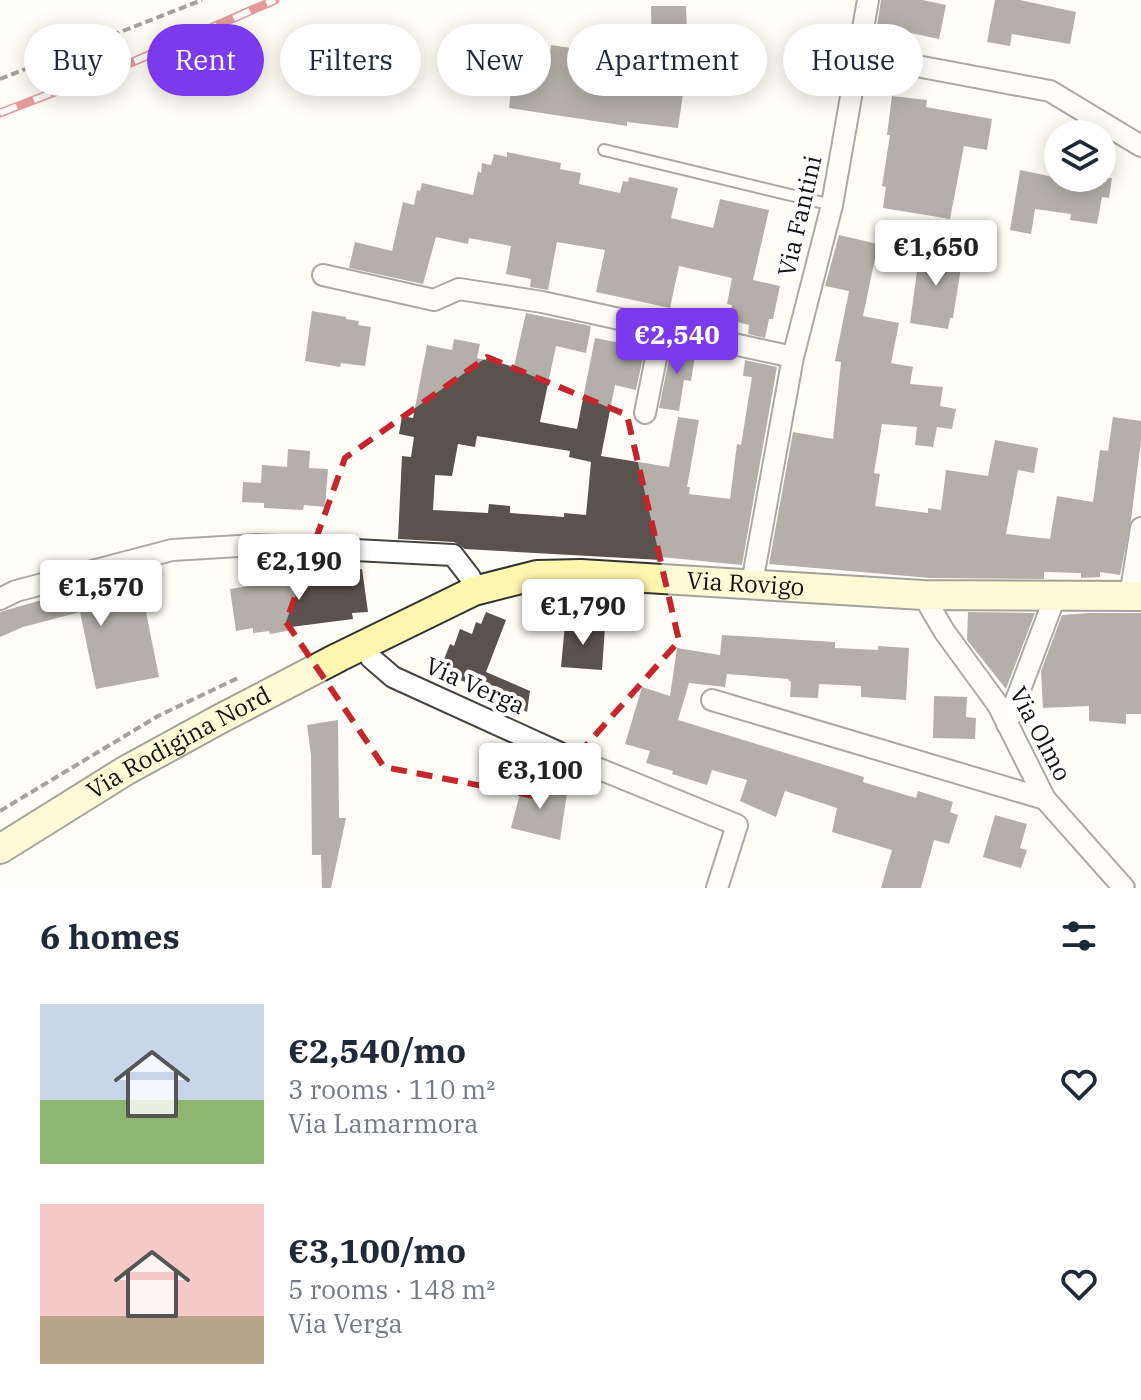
<!DOCTYPE html>
<html lang="en">
<head>
<meta charset="utf-8">
<style>
  :root { --surface:#fff; --page:#f6f6f7; --text:#1f2937; --muted:#747a83; --accent:#7c3aed }
  body { margin:0; font-family:"IBM Plex Serif",serif; background:var(--page); color:var(--text); height:100vh; display:flex; flex-direction:column; font-size:30px; white-space:nowrap }
  * { box-sizing:border-box; margin:0 }
  p { font-size:26px; color:var(--muted) }
  .icon { flex:none; width:44px; height:44px; fill:none; stroke:currentColor; stroke-width:2; stroke-linecap:round; stroke-linejoin:round }
  .map { position:relative; height:888px; overflow:hidden }
  .drawer { display:flex; flex-direction:column; background:var(--surface); flex:1 }
  .drawer>* { flex:none }
  .hud { position:absolute; left:24px; top:24px; width:1094px; height:72px; display:flex; gap:16px }
  .tools { position:absolute; left:1044px; top:120px; display:grid; gap:16px }
  .tools a { display:grid; place-items:center; width:72px; height:72px; border-radius:50%; background:var(--surface); box-shadow:0 4px 20px #0003; font-size:40px }
  .price { position:absolute; translate:-50% -68px; padding:0 18px; border-radius:8px; background:#fff; color:#222; font-size:26px; line-height:52px; filter:drop-shadow(0 2px 4px #0008) }
  .price::after { content:''; position:absolute; left:50%; top:48px; width:24px; height:18px; margin-left:-12px; background:inherit; clip-path:polygon(0 0,100% 0,50% 100%) }
  .price.on { background:var(--accent); color:#fff }
  ul { padding:0; list-style:none }
  li { display:flex; align-items:center; gap:24px; height:200px; padding:0 40px }
  li span { display:grid; place-items:center; flex:none; width:224px; height:160px; border-radius:0px; color:#555 }
  li>.icon { margin-inline-start:auto }
  span .icon { width:96px; height:96px; fill:#fffc; stroke-width:1 }
  li b { font-size:34px }
  h2 { display:flex; justify-content:space-between; align-items:center; height:96px; padding:0 40px; font-size:34px }
  .chip { padding:0 28px; border-radius:36px; background:var(--surface); box-shadow:0 4px 20px #0003; font-size:28px; line-height:72px }
  .chip.on { background:var(--accent); color:#fff }
  .map>svg:first-child { display:block }
  .building { fill:#5a524d; fill-rule:evenodd }
  .lines { fill:none; stroke-linecap:round; stroke-linejoin:round }
  .lane-casing { stroke:#444; stroke-width:14 }
  .street-casing { stroke:#444; stroke-width:24 }
  .secondary-casing { stroke:#333; stroke-width:32 }
  .path { stroke:#333; stroke-width:4; stroke-dasharray:8 4; stroke-linecap:butt }
  .lane { stroke:#fff; stroke-width:10 }
  .street { stroke:#fff; stroke-width:20 }
  .secondary { stroke:#fff6b0; stroke-width:28 }
  .rail-casing { stroke:#c4262e; stroke-width:9 }
  .rail { stroke:#fff; stroke-width:6; stroke-dasharray:18; stroke-linecap:butt }
  .marked { fill:none; stroke:#c4262e; stroke-width:6; stroke-dasharray:16 10; stroke-linejoin:round }
  .labels { text-anchor:middle; stroke-width:8; stroke-linejoin:round; paint-order:stroke }
  .street-label { font-size:24px; fill:#111; stroke:#fff }
</style>
</head>
<body>
<div class="map">
<svg width="1141" height="888" viewBox="0 0 1141 888">
  <rect width="100%" height="100%" fill="#fffdf5"/>
  <g class="building">
    <polygon points="881,0 922,0 946,5 939,39 877,26"/>
    <polygon points="995,0 1020,0 1076,12 1070,44 1012,34 1010,46 987,42"/>
    <polygon points="651,6 686,6 688,60 678,128 627,122 627,126 509,108 514,61 549,63 551,45 652,60"/>
    <polygon points="892,96 927,100 926,107 992,119 987,150 964,146 950,219 883,208 886,187 882,186 890,135 887,135"/>
    <polygon points="507,152 561,163 560,169 581,173 579,184 620,193 623,181 628,182 629,177 678,188 671,218 713,228 720,199 769,210 753,280 780,286 773,319 769,319 765,338 748,334 749,325 729,320 732,305 727,304 732,278 679,266 670,308 596,292 605,250 557,242 548,290 530,287 531,279 506,274 511,246 469,238 468,244 436,237 423,284 349,268 355,242 392,251 403,202 414,205 417,190 420,191 422,183 473,195 478,171 481,173 482,163 491,165 494,154 507,157"/>
    <polygon points="1020,170 1058,178 1112,178 1109,198 1102,197 1097,224 1070,220 1071,214 1035,209 1031,234 1010,230"/>
    <polygon points="839,235 878,244 863,316 899,323 891,363 913,367 910,384 943,387 940,406 956,409 952,429 937,427 933,447 915,445 917,427 882,424 874,473 880,474 875,506 928,513 928,508 941,510 946,470 988,476 995,440 1038,448 1034,473 1018,470 1006,534 1050,539 1057,496 1093,502 1100,450 1108,451 1113,417 1141,421 1141,441 1131,520 1120,575 1100,572 1100,577 1081,578 1081,573 1044,572 1044,579 930,578 769,564 793,432 833,439 841,362 835,361 849,291 825,286"/>
    <polygon points="920,249 963,255 953,318 950,318 948,329 910,323"/>
    <polygon points="312,311 346,317 346,319 359,321 358,325 371,327 365,366 341,363 340,367 305,361"/>
    <path d="M526,313L591,326L586,353L556,346L540,422L577,429L595,338L645,348L636,390L615,385L601,456L669,467L678,417L699,420L687,487H690L689,494L730,499L737,444L741,445L752,377L743,376L745,360L777,367L742,565L661,557V560L465,549L454,542L398,539L402,456L411,457L414,437L399,434L402,416L413,418L427,345L452,350L454,339L480,344L477,358L514,366ZM477,436L570,451L569,457L591,462L586,515L564,513V517L510,513V506L489,504L488,513L433,510L435,475L452,476L458,444L475,447Z"/>
    <polygon points="672,344 696,349 691,381 684,380 679,411 659,408"/>
    <polygon points="288,449 310,451 309,468 328,469 325,507 304,505 303,510 264,508 264,503 242,502 243,482 261,483 262,465 287,467"/>
    <polygon points="362,569 368,612 352,613 353,619 291,627 292,630 270,634 269,631 253,633 253,628 236,631 230,589"/>
    <polygon points="138,572 159,677 96,689 80,612 23,627 0,637 0,612"/>
    <polygon points="486,612 506,620 486,672 530,691 527,712 503,701 504,697 439,672 450,644 454,646 460,629 472,634 476,622 481,624"/>
    <polygon points="968,612 1035,613 1006,689 967,640"/>
    <polygon points="1089,613 1141,613 1141,714 1126,714 1126,724 1089,721 1089,706 1043,708 1041,671 1062,615"/>
    <polygon points="565,624 605,627 602,670 561,667"/>
    <polygon points="722,635 835,642 835,648 878,650 878,646 909,648 906,700 861,697 861,686 819,684 818,698 790,697 791,682 788,679 727,674 725,687 689,683 678,720 864,777 863,782 916,798 918,791 953,802 950,812 958,815 949,844 934,840 921,888 881,888 892,850 832,832 837,808 785,791 776,817 740,801 747,780 712,770 707,785 672,774 673,771 646,763 650,751 625,744 642,687 670,696 677,648 720,655"/>
    <polygon points="934,696 967,697 966,717 976,718 975,739 933,738"/>
    <polygon points="338,720 339,818 346,818 331,888 322,888 321,855 312,855 311,755 307,725"/>
    <polygon points="523,782 567,793 560,840 511,828"/>
    <polygon points="995,815 1027,824 1020,848 1027,850 1021,868 983,857"/>
  </g>
  <g class="lines">
    <g class="lane-casing">
      <polyline id="lane" points="604,150 832,205"/>
    </g>
    <g class="street-casing">
      <g id="street">
        <polyline points="858,55 1050,91 1141,146"/>
        <polyline points="323,275 434,300 459,289 542,302 793,357"/>
        <polyline points="645,413 662,328"/>
        <polyline points="752,583 793,357 832,205 868,0"/>
        <polyline points="923,595 944,631 998,705 1045,799 1124,888"/>
        <polyline points="1130,596 1141,528"/>
        <polyline points="0,599 16,591 172,550 256,545 453,555 470,577 474,591"/>
        <polyline points="364,644 371,658 393,677 560,753 737,825 717,888"/>
        <polyline points="712,700 1045,799"/>
        <polyline points="1007,724 1055,597"/>
      </g>
    </g>
    <g class="secondary-casing">
      <g id="secondary">
        <path id="s1" d="M0,849L125,771L218,720L339,657L474,591L537,575L581,574L923,595L1141,596"/>
      </g>
    </g>
    <g class="path">
      <polyline points="0,79 202,0"/>
      <polyline points="0,811 158,716 238,678"/>
    </g>
    <use href="#lane" class="lane"/>
    <use href="#street" class="street"/>
    <use href="#secondary" class="secondary"/>
    <g class="rail-casing">
      <polyline id="rail" points="0,113 135,61 275,0"/>
    </g>
    <use href="#rail" class="rail"/>
  </g>
  <path d="M0 0H1141V888H0ZM487,357L627,415L679,641L540,797L384,767L286,622L345,458Z" fill="#fffdf5" fill-opacity=".55" fill-rule="evenodd"/>
  <path class="marked" d="M487,357L627,415L679,641L540,797L384,767L286,622L345,458Z"/>
  <g class="labels">
    <g class="street-label">
      <text transform="translate(800 216) rotate(-77)" y="8">Via Fantini</text>
      <text dy="8" stroke="none"><textPath href="#s1" startOffset="814">Via Rovigo</textPath></text>
      <text transform="translate(475 686) rotate(24)" y="8">Via Verga</text>
      <text transform="translate(1040 734) rotate(62)" y="8">Via Olmo</text>
      <text dy="8" stroke="none"><textPath href="#s1" startOffset="208">Via Rodigina Nord</textPath></text>
    </g>
  </g>
</svg>
<div class="tools">
<a><svg class="icon" aria-label="layers" viewBox="0 0 24 24"><path d="M12 4l9 5-9 5-9-5zM3 14l9 5 9-5"/></svg></a>
</div>
<b class="price" style="left:936px;top:288px">€1,650</b>
<b class="price on" style="left:677px;top:376px">€2,540</b>
<b class="price" style="left:299px;top:602px">€2,190</b>
<b class="price" style="left:101px;top:628px">€1,570</b>
<b class="price" style="left:583px;top:647px">€1,790</b>
<b class="price" style="left:540px;top:811px">€3,100</b>
<div class="hud">
<a class="chip">Buy</a>
<a class="chip on">Rent</a>
<a class="chip">Filters</a>
<a class="chip">New</a>
<a class="chip">Apartment</a>
<a class="chip">House</a>
</div>
</div>
<section class="drawer">
<h2>6 homes<svg class="icon" aria-label="filters" viewBox="0 0 24 24"><path d="M4 7h16M4 17h16"/><circle cx="9" cy="7" r="2"/><circle cx="15" cy="17" r="2"/></svg></h2>
<ul>
<li><span style="background:linear-gradient(#c9d6e8 60%,#8fb573 0)"><svg class="icon" aria-label="home" viewBox="0 0 24 24"><path d="M3 11l9-7 9 7M6 9v11h12V9"/></svg></span><div><b>€2,540/mo</b><p>3 rooms · 110 m²</p><p>Via Lamarmora</p></div><svg class="icon" aria-label="heart" viewBox="0 0 24 24"><path d="M12 20l-8-8c-3-5 5-10 8-4 3-6 11-1 8 4z"/></svg></li>
<li><span style="background:linear-gradient(#f6c9c9 70%,#b9a48a 0)"><svg class="icon" aria-label="home" viewBox="0 0 24 24"><path d="M3 11l9-7 9 7M6 9v11h12V9"/></svg></span><div><b>€3,100/mo</b><p>5 rooms · 148 m²</p><p>Via Verga</p></div><svg class="icon" aria-label="heart" viewBox="0 0 24 24"><path d="M12 20l-8-8c-3-5 5-10 8-4 3-6 11-1 8 4z"/></svg></li>
</ul>
</section>
</body>
</html>
